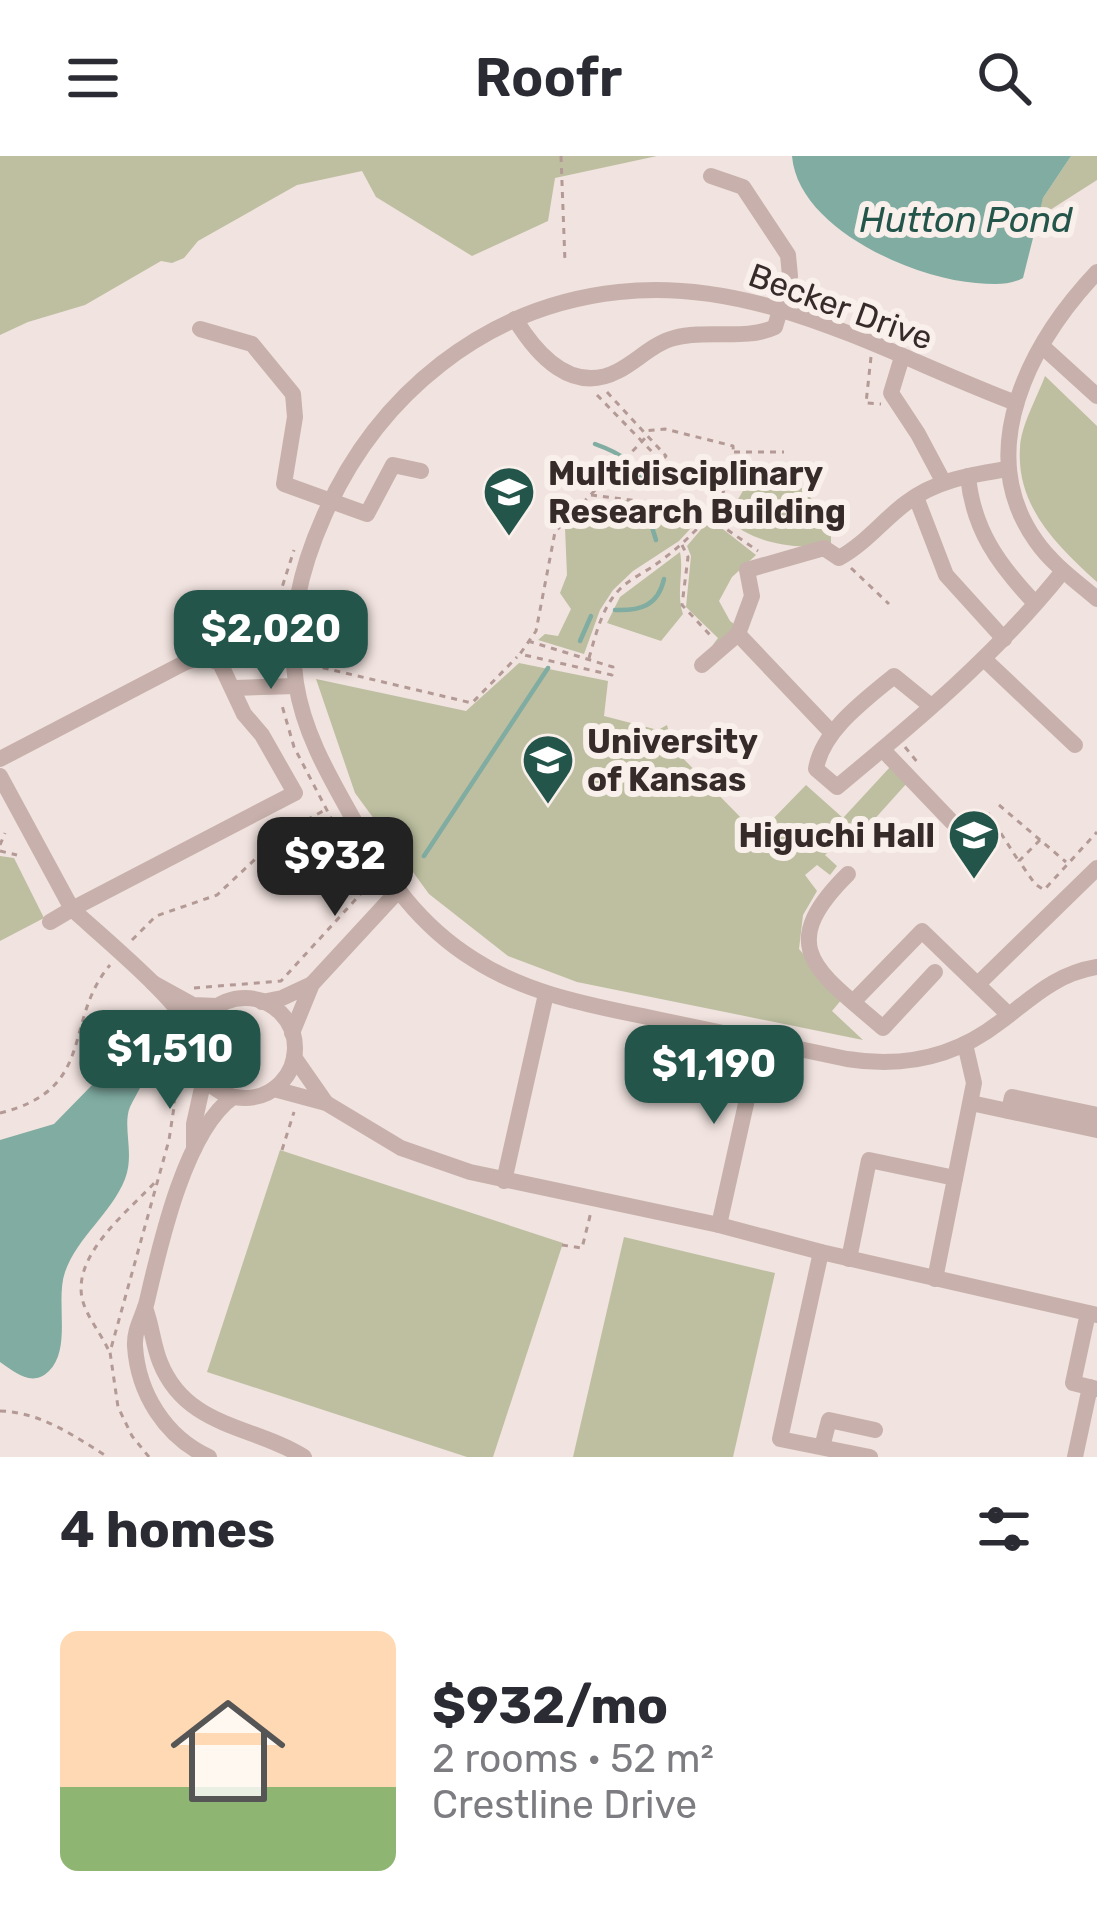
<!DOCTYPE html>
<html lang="en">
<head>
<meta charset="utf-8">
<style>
  :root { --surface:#fff; --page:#f2f2f3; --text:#2b2b33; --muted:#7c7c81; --accent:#23554a }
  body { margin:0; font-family:Rubik,sans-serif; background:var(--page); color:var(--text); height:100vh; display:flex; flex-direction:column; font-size:45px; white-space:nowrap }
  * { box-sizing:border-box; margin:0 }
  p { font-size:39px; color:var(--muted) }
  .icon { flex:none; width:66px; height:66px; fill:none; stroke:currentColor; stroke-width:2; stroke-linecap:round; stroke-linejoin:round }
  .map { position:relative; height:1301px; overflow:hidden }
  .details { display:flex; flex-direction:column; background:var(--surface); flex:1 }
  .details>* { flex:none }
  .price { position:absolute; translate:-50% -102px; padding:0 27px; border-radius:24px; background:var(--accent); color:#fff; font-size:39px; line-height:78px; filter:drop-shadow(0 3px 6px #0008) }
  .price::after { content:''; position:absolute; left:50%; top:72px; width:36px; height:27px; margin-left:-18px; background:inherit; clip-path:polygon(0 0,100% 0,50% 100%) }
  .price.active { background:#222; color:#fff }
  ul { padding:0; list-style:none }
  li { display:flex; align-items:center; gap:36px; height:300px; padding:0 60px }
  li span { display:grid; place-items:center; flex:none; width:336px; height:240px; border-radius:18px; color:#555 }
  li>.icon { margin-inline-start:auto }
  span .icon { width:144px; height:144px; fill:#fffc; stroke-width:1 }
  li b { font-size:51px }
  h2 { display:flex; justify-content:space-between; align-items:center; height:144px; padding:0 60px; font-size:51px }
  header { display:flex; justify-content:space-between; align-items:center; height:156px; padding:0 60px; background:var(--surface); font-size:54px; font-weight:600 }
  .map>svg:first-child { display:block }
  .green { fill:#bdbfa0 }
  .water { fill:#80aca1 }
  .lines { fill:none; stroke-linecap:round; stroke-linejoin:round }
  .stream { stroke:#80aca1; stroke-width:4.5 }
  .path { stroke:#b49a96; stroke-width:3; stroke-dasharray:6 6; stroke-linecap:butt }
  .minor { stroke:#c8b1ac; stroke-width:16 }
  .labels { text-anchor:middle; stroke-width:12; stroke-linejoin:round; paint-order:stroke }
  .street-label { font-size:33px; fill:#372b2a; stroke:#f9efeb }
  .poi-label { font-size:33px; font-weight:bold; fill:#372b2a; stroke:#f9efeb; text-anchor:start }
  .water-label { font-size:36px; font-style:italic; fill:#23554a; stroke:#f9efeb }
</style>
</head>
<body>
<header><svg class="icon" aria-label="menu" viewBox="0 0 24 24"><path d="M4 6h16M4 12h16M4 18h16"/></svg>Roofr<svg class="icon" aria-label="search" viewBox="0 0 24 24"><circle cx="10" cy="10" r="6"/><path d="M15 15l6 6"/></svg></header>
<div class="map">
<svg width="1097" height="1301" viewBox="0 0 1097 1301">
  <rect width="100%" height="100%" fill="#f1e3df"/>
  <g class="green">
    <polygon points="0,0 657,0 555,22 548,65 472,100 376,41 362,15 297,29 198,85 184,102 172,107 161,105 85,149 28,166 0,179"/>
    <polygon points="1071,0 1097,0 1097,24 1036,63 1043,42"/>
    <path d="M1045,220L1097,270V426C1057,390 1016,350 1020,292C1021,269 1037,242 1045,220Z"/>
    <path d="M754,316H777L803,333L831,366V387C800,396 750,387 727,362Z"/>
    <polygon points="623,344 655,346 704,358 679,385 633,415 613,434 600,454 584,498 538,484 545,478 558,480 571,453 560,437 567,419 565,372 588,353 613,355"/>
    <polygon points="710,363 756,399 732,421 719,445 730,465 738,471 712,490 718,482 686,451 691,400 687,390"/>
    <path d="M680,396C684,417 676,437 683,458L661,485L607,467L620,441Z"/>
    <polygon points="519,507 608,525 604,560 658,574 667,569 673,592 746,667 770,666 806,629 843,662 891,610 907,627 853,687 843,681 825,699 837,710 830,719 817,709 805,719 817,735 803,759 799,793 842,843 832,855 863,884 577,826 508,800 429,738 355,637 316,523 466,555"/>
    <polygon points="0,700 14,702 44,762 0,785"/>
    <polygon points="280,994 563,1087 493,1301 467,1301 207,1216"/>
    <polygon points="624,1081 775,1117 733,1301 573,1301"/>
  </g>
  <g class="water">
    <path d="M792,0H1071L1043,42L1023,122C1008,130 992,128 976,127C912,122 798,72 792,0Z"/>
    <path d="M127,880L142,884C160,908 140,929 130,951C122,970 135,998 125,1023C111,1058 78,1080 65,1116C55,1145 72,1192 49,1215C32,1232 15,1216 0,1206V984L54,968L95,926L117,883Z"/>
  </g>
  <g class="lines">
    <g class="stream">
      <path d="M595,288C620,297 636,306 644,332"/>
      <polyline points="651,368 656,384"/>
      <path d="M615,454C640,455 658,450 664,423"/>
      <polyline points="580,485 591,460"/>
      <polyline points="424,700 548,512"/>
    </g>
    <g class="path">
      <polyline points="561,0 565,106"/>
      <polyline points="871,201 866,247 881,248"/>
      <polyline points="597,239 661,305 666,300 606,235"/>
      <polyline points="734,296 784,296"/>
      <polyline points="591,339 696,352 758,395"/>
      <polyline points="682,389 688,401 682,449 711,480"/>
      <polyline points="851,412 889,448"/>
      <polyline points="528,485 613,511 612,519 520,498 536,475 555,376 648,279"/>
      <path d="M589,502C596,478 602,451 620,433C629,424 641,418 652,411C690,385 737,340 733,290L665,273L644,275"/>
      <polyline points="311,509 472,547 517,501"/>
      <polyline points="276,513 278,444 294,394"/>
      <polyline points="905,591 918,607"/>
      <polyline points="999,649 1066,706"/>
      <polyline points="966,657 976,667 990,660"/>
      <polyline points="988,657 1018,704"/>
      <polyline points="1040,684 1019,705 1035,728 1044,734 1097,676"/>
      <polyline points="0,689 5,677"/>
      <polyline points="0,695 17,699"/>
      <polyline points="132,784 156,760 217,739 283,677 323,655"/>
      <polyline points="194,832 281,825 367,731 294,591 281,546"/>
      <path d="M0,957C98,933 62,866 110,809"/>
      <polyline points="282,994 294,956"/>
      <polyline points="562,1089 582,1092 591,1056"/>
      <path d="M108,1193C100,1176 86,1160 82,1142C73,1097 130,1054 156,1025"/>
      <path d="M0,1255C41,1256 74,1280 108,1301"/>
      <polyline points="149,1301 132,1280 118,1251 110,1196 169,984 174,951 176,878"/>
    </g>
    <g class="minor">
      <path d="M1097,116C1031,186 972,295 1036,385C1052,408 1076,425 1097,443"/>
      <path d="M515,163C537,199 572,239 618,215C636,206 654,187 674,182C707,173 745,185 775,171L790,120L788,99L743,31L711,20"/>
      <polyline points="200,173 252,188 293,238 295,261 284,328 367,358 393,309 421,315"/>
      <polyline points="1043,191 1097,240"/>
      <polyline points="902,201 891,237 918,278 943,325"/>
      <path d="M1016,247C888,199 760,120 619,136C485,150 377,239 324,360C300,414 287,468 296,527C304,579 331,623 356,668C387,723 419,769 473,803C530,840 596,850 661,864C723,877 785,890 847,903C903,912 955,901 1000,866C1032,842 1055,818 1097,811"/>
      <path d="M968,320C973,373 998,408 1034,446"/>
      <polyline points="916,341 946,419 1004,483"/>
      <path d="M738,478L752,440L747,414L824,392L839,402C865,388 883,364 906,347C936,324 971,319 1007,313"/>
      <polyline points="984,503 1075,589"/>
      <polyline points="702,509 738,478 832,577"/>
      <polyline points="234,532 296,530"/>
      <path d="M931,550L894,520C865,544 822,575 816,613L837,631C918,564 998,497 1063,415"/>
      <polyline points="883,594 952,666"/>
      <polyline points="0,603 186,506 203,501 220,507 244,558 262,579 295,637 72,753 0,620"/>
      <path d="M848,718C772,793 819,816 883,872L935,816"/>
      <path d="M50,766L72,753C100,779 187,850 195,882"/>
      <polyline points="153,827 193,849 217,850"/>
      <polyline points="978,828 1097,712"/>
      <circle cx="245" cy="892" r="50"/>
      <polyline points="262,846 282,842 312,828"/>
      <polyline points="853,846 922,775 1009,859"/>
      <polyline points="292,877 312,828 397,736"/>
      <polyline points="294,901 326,947"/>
      <polyline points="274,933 326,947 401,992 470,1016 719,1069 821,1096 1097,1159"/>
      <polyline points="971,947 1097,974"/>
      <polyline points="1009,955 1012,941 1097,959"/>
      <polyline points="194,993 194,968 204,923"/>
      <polyline points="504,1025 546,838"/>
      <polyline points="719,1069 760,885"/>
      <polyline points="821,1096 780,1283 870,1301"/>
      <polyline points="849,1103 869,1004 955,1022"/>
      <polyline points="935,1123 974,927 965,888"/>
      <path d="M145,1152C152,1170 153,1189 160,1206C186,1272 253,1269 304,1301"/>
      <polyline points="1088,1157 1073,1227 1097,1233"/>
      <polyline points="822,1291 829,1264 875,1274"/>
      <path d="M209,1301C165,1281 138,1237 135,1190C134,1173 143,1161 147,1145C160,1089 185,975 233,941"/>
      <polyline points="1075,1301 1090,1231"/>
    </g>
  </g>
  <defs>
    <g id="university-pin" transform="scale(2.7)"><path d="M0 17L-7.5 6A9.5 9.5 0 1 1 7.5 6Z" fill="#23554a" stroke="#f9efeb"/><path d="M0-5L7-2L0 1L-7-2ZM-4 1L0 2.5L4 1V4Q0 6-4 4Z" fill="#fff"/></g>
  </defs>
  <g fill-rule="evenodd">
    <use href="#university-pin" x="509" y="336"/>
    <use href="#university-pin" x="548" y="604"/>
    <use href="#university-pin" x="974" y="679"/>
  </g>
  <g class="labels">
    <g class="street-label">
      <text transform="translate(841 150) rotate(20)" y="12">Becker Drive</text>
    </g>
    <g class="poi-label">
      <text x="548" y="329">Multidisciplinary<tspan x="548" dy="38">Research Building</tspan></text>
      <text x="587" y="597">University<tspan x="587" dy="38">of Kansas</tspan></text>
      <text x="935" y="691" text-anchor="end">Higuchi Hall</text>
    </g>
    <g class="water-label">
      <text x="966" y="76">Hutton Pond</text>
    </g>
  </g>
</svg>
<b class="price" style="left:271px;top:536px">$2,020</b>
<b class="price active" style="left:335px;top:763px">$932</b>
<b class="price" style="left:170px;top:956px">$1,510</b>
<b class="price" style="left:714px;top:971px">$1,190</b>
</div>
<section class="details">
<h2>4 homes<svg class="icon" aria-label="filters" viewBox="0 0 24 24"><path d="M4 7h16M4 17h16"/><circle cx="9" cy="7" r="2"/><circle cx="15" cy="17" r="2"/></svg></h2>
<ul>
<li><span style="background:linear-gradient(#ffd9b3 65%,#8fb573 0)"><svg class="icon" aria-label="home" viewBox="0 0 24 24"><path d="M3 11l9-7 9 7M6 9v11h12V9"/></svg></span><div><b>$932/mo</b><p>2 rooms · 52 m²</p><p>Crestline Drive</p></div></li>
</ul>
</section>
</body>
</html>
